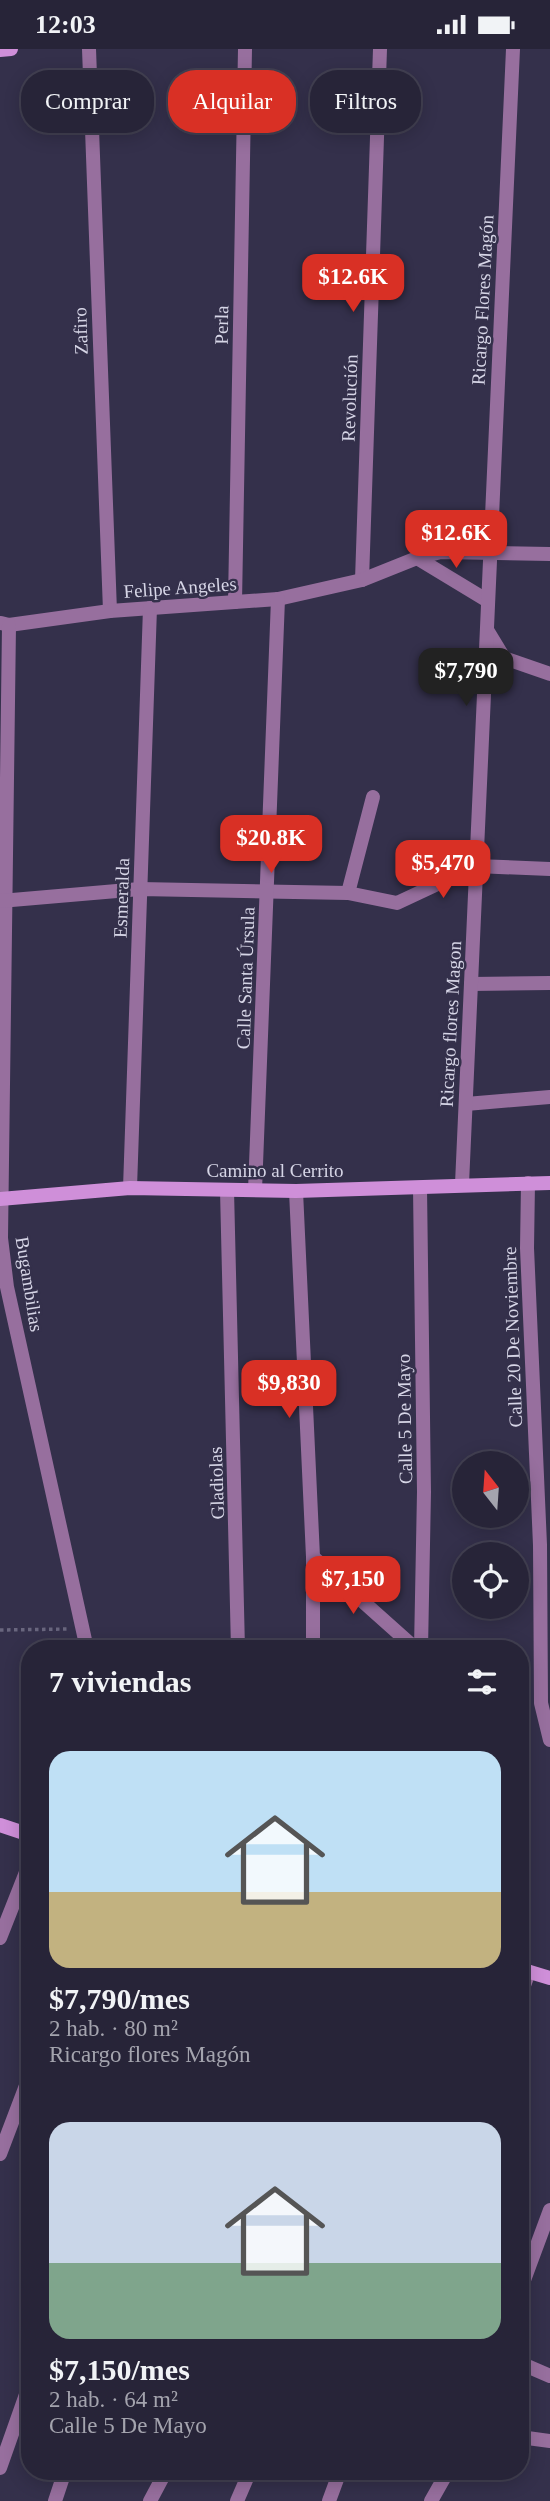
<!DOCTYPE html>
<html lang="es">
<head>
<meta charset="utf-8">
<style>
  :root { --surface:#272438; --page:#2f2c40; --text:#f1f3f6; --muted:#a4a4ae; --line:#434153; --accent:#d93025 }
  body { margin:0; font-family:"Times New Roman",serif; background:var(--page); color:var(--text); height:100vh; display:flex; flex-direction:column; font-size:26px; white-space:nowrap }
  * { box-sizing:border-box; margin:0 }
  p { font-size:23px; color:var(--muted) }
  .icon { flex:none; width:38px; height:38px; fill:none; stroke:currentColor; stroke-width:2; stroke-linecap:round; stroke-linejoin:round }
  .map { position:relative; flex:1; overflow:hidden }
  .panel { position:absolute; left:21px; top:1591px; width:508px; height:840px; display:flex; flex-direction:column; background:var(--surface); border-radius:28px; box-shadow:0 4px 18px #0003,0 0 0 2px var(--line) }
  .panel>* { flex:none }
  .banner { position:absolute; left:21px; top:21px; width:509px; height:63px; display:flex; gap:14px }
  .needle { width:46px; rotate:343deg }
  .buttons { position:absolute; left:452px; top:1402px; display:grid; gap:14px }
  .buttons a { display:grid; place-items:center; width:77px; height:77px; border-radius:50%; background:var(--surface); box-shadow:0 4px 18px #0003,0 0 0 2px var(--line); font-size:35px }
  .price { position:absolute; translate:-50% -60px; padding:0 16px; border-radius:14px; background:var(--accent); color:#fff; font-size:23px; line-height:46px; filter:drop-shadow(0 2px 4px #0008) }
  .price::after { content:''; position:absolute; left:50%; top:42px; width:21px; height:16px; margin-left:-10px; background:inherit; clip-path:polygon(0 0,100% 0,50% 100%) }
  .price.current { background:#222; color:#fff }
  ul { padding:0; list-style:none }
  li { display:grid; align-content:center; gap:14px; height:371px; padding:0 28px }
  li span { display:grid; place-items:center; height:217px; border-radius:21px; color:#555 }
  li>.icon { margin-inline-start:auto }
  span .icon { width:126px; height:126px; fill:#fffc; stroke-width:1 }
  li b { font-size:30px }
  h2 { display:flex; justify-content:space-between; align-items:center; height:84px; padding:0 28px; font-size:30px }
  .tag { padding:0 24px; border-radius:28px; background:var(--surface); box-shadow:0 4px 18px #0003,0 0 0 2px var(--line); font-size:24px; line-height:63px }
  .tag.current { background:var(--accent); color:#fff }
  .status { display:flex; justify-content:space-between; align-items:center; height:49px; padding:0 35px; background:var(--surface); direction:ltr }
  .status svg { height:19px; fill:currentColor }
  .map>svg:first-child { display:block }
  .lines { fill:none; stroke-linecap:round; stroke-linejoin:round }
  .path { stroke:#69667e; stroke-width:3.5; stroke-dasharray:3.5 3.5; stroke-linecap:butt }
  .street { stroke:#976f9e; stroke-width:14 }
  .secondary { stroke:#cf8fd9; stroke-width:14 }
  .labels { text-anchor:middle; stroke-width:5; stroke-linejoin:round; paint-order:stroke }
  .street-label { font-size:19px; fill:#d6d5e6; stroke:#34304b }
</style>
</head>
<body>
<div class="status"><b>12:03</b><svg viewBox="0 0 49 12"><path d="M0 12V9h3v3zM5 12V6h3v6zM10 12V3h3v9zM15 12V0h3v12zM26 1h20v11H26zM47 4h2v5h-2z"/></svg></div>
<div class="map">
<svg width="550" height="2452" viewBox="0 0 550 2452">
  <rect width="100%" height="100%" fill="#34304b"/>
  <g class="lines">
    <g class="path">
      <polyline points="0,1581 68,1580"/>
      <polyline points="309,2422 318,2432"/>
    </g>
    <g class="street">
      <polyline points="89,0 110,562"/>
      <polyline points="417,509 488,552"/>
      <polyline points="362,531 380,0"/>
      <polyline points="235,553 245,0"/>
      <polyline points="1,574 9,576 110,562 278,550 362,531 417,509 441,503 550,505"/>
      <polyline points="9,576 1,1189 7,1238 87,1600"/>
      <polyline points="487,581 504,609 550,625"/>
      <polyline points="348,844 373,748"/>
      <polyline points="0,852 140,840 348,844 397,854 476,817 550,820"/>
      <polyline points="471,935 550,934"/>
      <polyline points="466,1055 550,1048"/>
      <polyline points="528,1134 527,1199 540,1496 541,1654 550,1691"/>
      <polyline points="462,1135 513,0"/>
      <polyline points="130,1139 150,559"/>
      <polyline points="420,1139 424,1443 421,1600"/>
      <polyline points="227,1141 238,1600"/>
      <polyline points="255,1141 278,550"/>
      <polyline points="296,1142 313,1508 313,1600"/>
      <polyline points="313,1508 416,1600"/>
      <polyline points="0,1889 30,1813"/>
      <polyline points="520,1947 529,1923"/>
      <polyline points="0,2105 30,2026"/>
      <polyline points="520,2242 550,2161"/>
      <polyline points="520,2314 550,2327"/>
      <polyline points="520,2388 550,2392"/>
      <polyline points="0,2419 30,2334"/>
      <polyline points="55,2452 65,2422"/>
      <polyline points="150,2452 166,2422"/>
      <polyline points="237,2452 250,2422"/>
      <polyline points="329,2452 340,2422"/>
      <polyline points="431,2452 448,2422"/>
    </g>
    <g class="secondary">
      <polyline points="0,1 11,0"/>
      <polyline points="0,1150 130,1139 296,1142 550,1134"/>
      <polyline points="0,1776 30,1786"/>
      <polyline points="520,1920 550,1929"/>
    </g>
  </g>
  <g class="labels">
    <g class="street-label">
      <text transform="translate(482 251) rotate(-87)" y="7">Ricargo Flores Magón</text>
      <text transform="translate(221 276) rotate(-89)" y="7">Perla</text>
      <text transform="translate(80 282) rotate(-92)" y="7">Zafiro</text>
      <text transform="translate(349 349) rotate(-88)" y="7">Revolución</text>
      <text transform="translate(180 538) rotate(-4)" y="7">Felipe Angeles</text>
      <text transform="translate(121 849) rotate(-88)" y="7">Esmeralda</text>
      <text transform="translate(245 929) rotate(-88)" y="7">Calle Santa Úrsula</text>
      <text transform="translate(450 975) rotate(-87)" y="7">Ricargo flores Magon</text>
      <text x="275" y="1128">Camino al Cerrito</text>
      <text transform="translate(30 1235) rotate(81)" y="7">Bugambilias</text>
      <text transform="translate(512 1288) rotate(-92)" y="7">Calle 20 De Noviembre</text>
      <text transform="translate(404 1370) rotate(-91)" y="7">Calle 5 De Mayo</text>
      <text transform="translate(216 1434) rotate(-92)" y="7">Gladiolas</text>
    </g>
  </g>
</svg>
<div class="buttons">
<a><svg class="needle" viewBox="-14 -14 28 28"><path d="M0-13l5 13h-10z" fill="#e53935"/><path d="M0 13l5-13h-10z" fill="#a4a4ae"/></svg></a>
<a><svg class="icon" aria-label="locate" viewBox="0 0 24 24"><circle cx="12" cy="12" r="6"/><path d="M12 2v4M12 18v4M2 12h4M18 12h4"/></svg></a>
</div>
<b class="price" style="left:353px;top:265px">$12.6K</b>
<b class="price" style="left:456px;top:521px">$12.6K</b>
<b class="price current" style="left:466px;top:659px">$7,790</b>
<b class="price" style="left:271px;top:826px">$20.8K</b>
<b class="price" style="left:443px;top:851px">$5,470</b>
<b class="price" style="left:289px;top:1371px">$9,830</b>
<b class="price" style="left:353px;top:1567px">$7,150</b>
<div class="banner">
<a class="tag">Comprar</a>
<a class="tag current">Alquilar</a>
<a class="tag">Filtros</a>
</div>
<section class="panel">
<h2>7 viviendas<svg class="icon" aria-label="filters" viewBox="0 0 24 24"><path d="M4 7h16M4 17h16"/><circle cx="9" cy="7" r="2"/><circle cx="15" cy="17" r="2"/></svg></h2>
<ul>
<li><span style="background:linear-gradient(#bfe0f5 65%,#c2b280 0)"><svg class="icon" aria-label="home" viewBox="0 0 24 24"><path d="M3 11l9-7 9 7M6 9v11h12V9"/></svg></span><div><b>$7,790/mes</b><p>2 hab. · 80 m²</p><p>Ricargo flores Magón</p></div></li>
<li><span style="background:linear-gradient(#c9d6e8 65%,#7fa58c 0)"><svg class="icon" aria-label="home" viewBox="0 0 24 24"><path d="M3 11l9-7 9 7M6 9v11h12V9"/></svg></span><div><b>$7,150/mes</b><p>2 hab. · 64 m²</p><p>Calle 5 De Mayo</p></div></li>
</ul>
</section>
</div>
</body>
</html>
